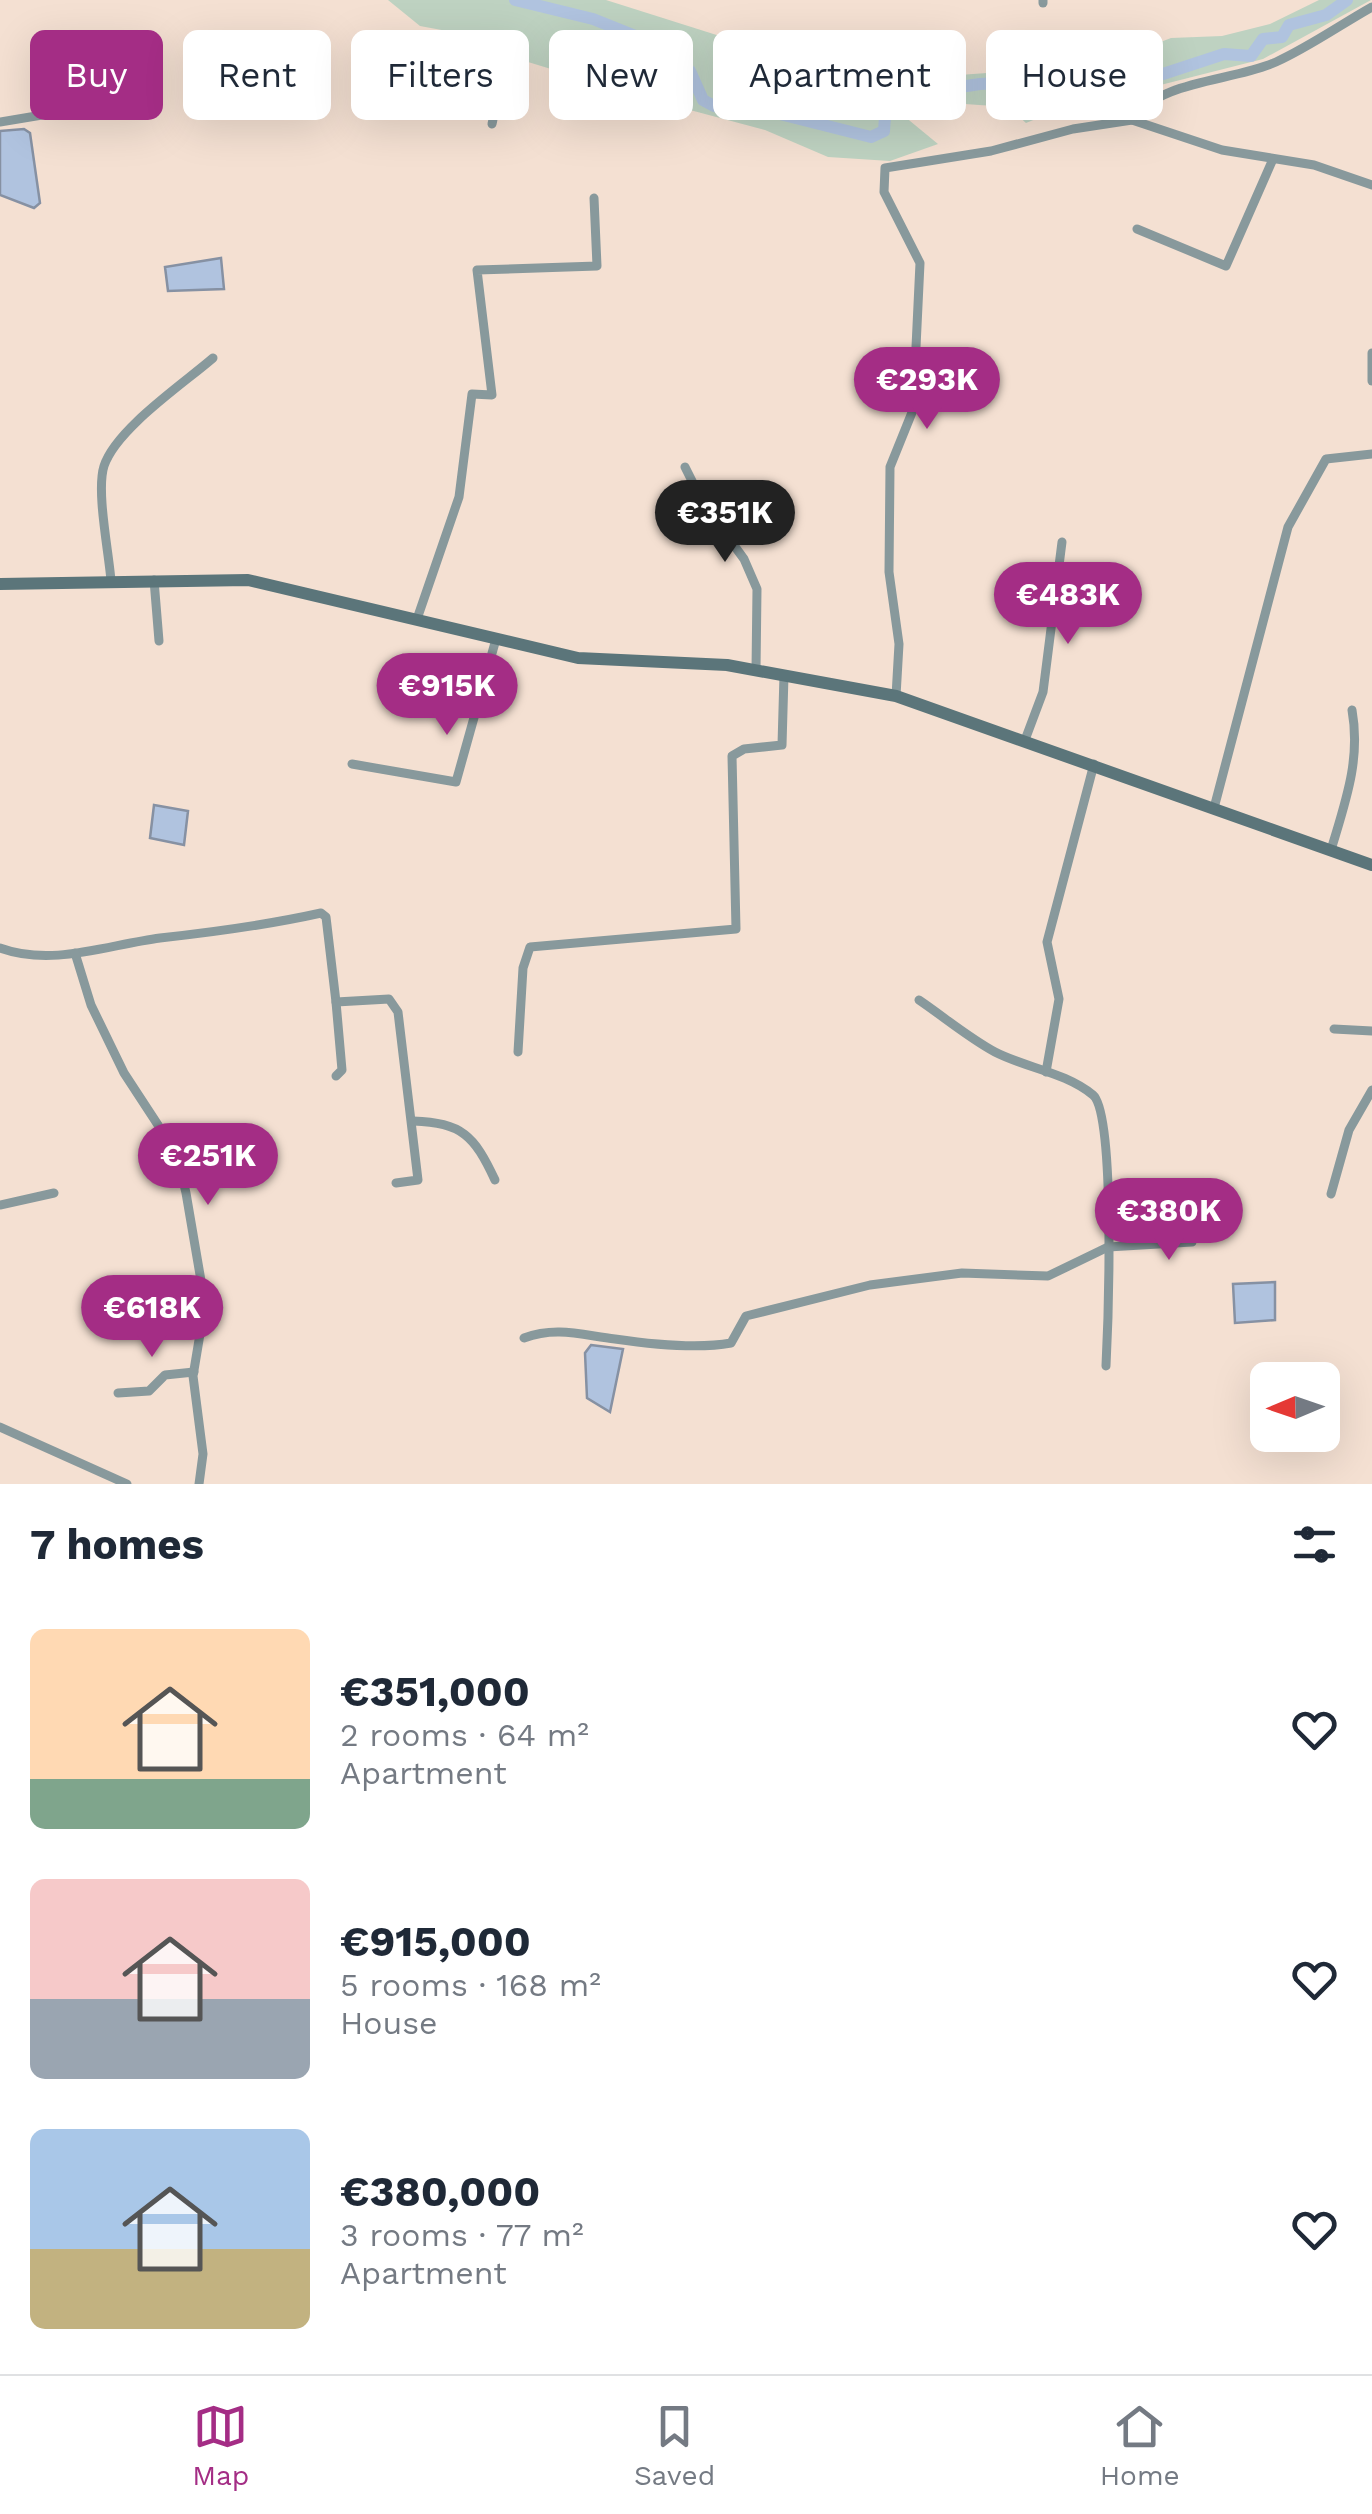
<!DOCTYPE html>
<html lang="en">
<head>
<meta charset="utf-8">
<style>
  :root { --surface:#fff; --page:#f6f6f7; --text:#1f2937; --muted:#747a83; --line:#e0e1e3; --accent:#a42d85 }
  body { margin:0; font-family:"Work Sans",sans-serif; background:var(--page); color:var(--text); height:100vh; display:flex; flex-direction:column; font-size:38px; white-space:nowrap }
  * { box-sizing:border-box; margin:0 }
  p { font-size:32px; color:var(--muted) }
  .icon { flex:none; width:55px; height:55px; fill:none; stroke:currentColor; stroke-width:2; stroke-linecap:round; stroke-linejoin:round }
  .map { position:relative; height:1484px; overflow:hidden }
  .details { display:flex; flex-direction:column; background:var(--surface); flex:1 }
  .details>* { flex:none }
  .banner { position:absolute; left:30px; top:30px; width:1312px; height:90px; display:flex; gap:20px }
  .needle { width:65px; rotate:268deg }
  .buttons { position:absolute; left:1250px; top:1362px; display:grid; gap:20px }
  .buttons a { display:grid; place-items:center; width:90px; height:90px; border-radius:15px; background:var(--surface); box-shadow:0 10px 40px #0002; font-size:50px }
  .price { position:absolute; translate:-50% -85px; padding:0 22px; border-radius:35px; background:var(--accent); color:#fff; font-size:32px; line-height:65px; filter:drop-shadow(0 2px 5px #0008) }
  .price::after { content:''; position:absolute; left:50%; top:60px; width:30px; height:22px; margin-left:-15px; background:inherit; clip-path:polygon(0 0,100% 0,50% 100%) }
  .price.current { background:#222; color:#fff }
  ul { padding:0; list-style:none }
  li { display:flex; align-items:center; gap:30px; height:250px; padding:0 30px }
  li span { display:grid; place-items:center; flex:none; width:280px; height:200px; border-radius:15px; color:#555 }
  li>.icon { margin-inline-start:auto }
  span .icon { width:120px; height:120px; fill:#fffc; stroke-width:1 }
  li b { font-size:42px }
  h2 { display:flex; justify-content:space-between; align-items:center; height:120px; padding:0 30px; font-size:42px }
  .pill { padding:0 35px; border-radius:15px; background:var(--surface); box-shadow:0 10px 40px #0002; font-size:35px; line-height:90px }
  .pill.current { background:var(--accent); color:#fff }
  .tab-bar { display:flex; justify-content:space-around; align-items:center; height:140px; border-top:2px solid var(--line); background:var(--surface); font-size:28px; color:var(--muted) }
  .tab-bar a { display:grid; justify-items:center; gap:5px }
  .tab-bar .current { color:var(--accent) }
  .map>svg:first-child { display:block }
  .green { fill:#bed2c1 }
  .water { fill:#b0c3df; stroke:#8691a3; stroke-width:2.5 }
  .lines { fill:none; stroke-linecap:round; stroke-linejoin:round }
  .river { stroke:#b0c3df; stroke-width:12 }
  .street { stroke:#88999c; stroke-width:9 }
  .secondary { stroke:#5b757a; stroke-width:12 }
</style>
</head>
<body>
<div class="map">
<svg width="1372" height="1484" viewBox="0 0 1372 1484">
  <rect width="100%" height="100%" fill="#f4e0d2"/>
  <polygon class="green" points="388,0 606,0 783,56 801,76 862,82 1082,66 1116,59 1171,38 1222,36 1270,24 1319,0 1371,0 1263,59 1125,94 1085,99 1026,123 1008,107 922,101 904,116 938,144 890,161 828,157 765,130 675,106 612,76 600,84 515,58 513,48 490,39 420,26"/>
  <g class="water">
    <polygon points="24,129 30,133 40,203 34,208 0,195 0,131"/>
    <polygon points="221,258 224,289 168,291 165,267"/>
    <polygon points="154,805 188,811 184,845 150,838"/>
    <polygon points="1275,1282 1275,1320 1235,1323 1233,1284"/>
    <polygon points="591,1345 623,1349 610,1412 587,1398 585,1353"/>
  </g>
  <g class="lines">
    <polyline class="river" points="515,0 593,19 638,37 690,71 703,100 714,106 764,110 871,137 884,131 886,103 893,97 980,84 1095,78 1132,72 1140,79 1150,69 1163,74 1224,54 1251,56 1263,39 1282,37 1289,25 1326,15 1347,0"/>
    <g class="street">
      <polyline points="1043,0 1043,3"/>
      <polyline points="1132,120 1222,150 1314,165 1372,185"/>
      <polyline points="0,122 66,111 119,114"/>
      <polyline points="492,124 501,81"/>
      <polyline points="1137,229 1226,266 1273,159"/>
      <polyline points="1372,353 1372,381"/>
      <polyline points="685,467 703,503 744,559 757,589 756,670"/>
      <polyline points="154,580 159,641"/>
      <path d="M111,581C109,553 96,491 104,466C116,429 183,384 213,358"/>
      <polyline points="417,619 459,497 472,394 492,395 477,270 597,266 594,198"/>
      <path d="M896,696L899,644L889,572L890,467L913,410L920,263L884,192L885,168L991,151L1073,129L1132,120C1161,79 1232,82 1276,62C1309,47 1340,25 1372,7"/>
      <polyline points="1025,740 1043,692 1062,542"/>
      <polyline points="352,764 456,782 496,639"/>
      <polyline points="1214,808 1288,527 1326,459 1372,454"/>
      <path d="M1331,850C1345,803 1361,760 1352,710"/>
      <path d="M0,948C52,967 107,945 160,938C215,932 267,925 321,913L326,917L336,1002L389,999L398,1012L418,1180L396,1183"/>
      <polyline points="75,953 91,1005 124,1073 177,1154 186,1193 205,1304 193,1376 203,1454 199,1484"/>
      <path d="M919,1000C944,1017 969,1038 995,1052C1026,1068 1065,1072 1093,1095C1116,1114 1108,1327 1106,1366"/>
      <polyline points="336,1002 342,1070 336,1076"/>
      <polyline points="1334,1029 1372,1031"/>
      <polyline points="518,1052 523,968 530,947 736,929 732,756 744,749 782,745 784,675"/>
      <polyline points="1046,1072 1059,999 1047,942 1094,764"/>
      <path d="M413,1121C462,1123 474,1135 495,1180"/>
      <polyline points="1331,1194 1349,1130 1372,1090"/>
      <polyline points="0,1205 54,1193"/>
      <path d="M524,1338C556,1326 582,1335 615,1339C649,1344 698,1349 731,1343L746,1316L870,1285L962,1273L1048,1276L1108,1247L1192,1242L1194,1232"/>
      <polyline points="118,1393 149,1391 165,1375 194,1372"/>
      <polyline points="0,1427 127,1484"/>
    </g>
    <polyline class="secondary" points="0,584 248,580 578,658 727,665 896,696 1372,865"/>
  </g>
</svg>
<div class="buttons">
<a><svg class="needle" viewBox="-14 -14 28 28"><path d="M0-13l5 13h-10z" fill="#e53935"/><path d="M0 13l5-13h-10z" fill="#747a83"/></svg></a>
</div>
<b class="price" style="left:927px;top:432px">€293K</b>
<b class="price current" style="left:725px;top:565px">€351K</b>
<b class="price" style="left:1068px;top:647px">€483K</b>
<b class="price" style="left:447px;top:738px">€915K</b>
<b class="price" style="left:208px;top:1208px">€251K</b>
<b class="price" style="left:1169px;top:1263px">€380K</b>
<b class="price" style="left:152px;top:1360px">€618K</b>
<div class="banner">
<a class="pill current">Buy</a>
<a class="pill">Rent</a>
<a class="pill">Filters</a>
<a class="pill">New</a>
<a class="pill">Apartment</a>
<a class="pill">House</a>
</div>
</div>
<section class="details">
<h2>7 homes<svg class="icon" aria-label="filters" viewBox="0 0 24 24"><path d="M4 7h16M4 17h16"/><circle cx="9" cy="7" r="2"/><circle cx="15" cy="17" r="2"/></svg></h2>
<ul>
<li><span style="background:linear-gradient(#ffd9b3 75%,#7fa58c 0)"><svg class="icon" aria-label="home" viewBox="0 0 24 24"><path d="M3 11l9-7 9 7M6 9v11h12V9"/></svg></span><div><b>€351,000</b><p>2 rooms · 64 m²</p><p>Apartment</p></div><svg class="icon" aria-label="heart" viewBox="0 0 24 24"><path d="M12 20l-8-8c-3-5 5-10 8-4 3-6 11-1 8 4z"/></svg></li>
<li><span style="background:linear-gradient(#f6c9c9 60%,#9aa5b1 0)"><svg class="icon" aria-label="home" viewBox="0 0 24 24"><path d="M3 11l9-7 9 7M6 9v11h12V9"/></svg></span><div><b>€915,000</b><p>5 rooms · 168 m²</p><p>House</p></div><svg class="icon" aria-label="heart" viewBox="0 0 24 24"><path d="M12 20l-8-8c-3-5 5-10 8-4 3-6 11-1 8 4z"/></svg></li>
<li><span style="background:linear-gradient(#a9c7e8 60%,#c2b280 0)"><svg class="icon" aria-label="home" viewBox="0 0 24 24"><path d="M3 11l9-7 9 7M6 9v11h12V9"/></svg></span><div><b>€380,000</b><p>3 rooms · 77 m²</p><p>Apartment</p></div><svg class="icon" aria-label="heart" viewBox="0 0 24 24"><path d="M12 20l-8-8c-3-5 5-10 8-4 3-6 11-1 8 4z"/></svg></li>
</ul>
</section>
<nav class="tab-bar">
<a class="current"><svg class="icon" aria-label="map" viewBox="0 0 24 24"><path d="M3 6l6-2 6 2 6-2v14l-6 2-6-2-6 2zM9 4v14M15 6v14"/></svg>Map</a>
<a><svg class="icon" aria-label="saved" viewBox="0 0 24 24"><path d="M7 4h10v16l-5-4-5 4z"/></svg>Saved</a>
<a><svg class="icon" aria-label="home" viewBox="0 0 24 24"><path d="M3 11l9-7 9 7M6 9v11h12V9"/></svg>Home</a>
</nav>
</body>
</html>
